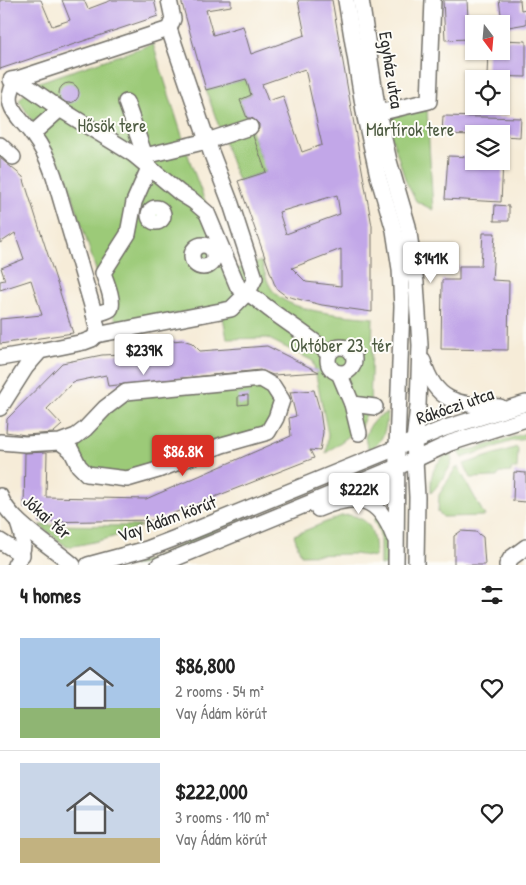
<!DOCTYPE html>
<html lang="en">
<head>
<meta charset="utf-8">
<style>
  :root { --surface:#fff; --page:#f2f2f2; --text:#222; --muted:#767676; --line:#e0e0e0; --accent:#d93025 }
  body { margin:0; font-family:"Patrick Hand",sans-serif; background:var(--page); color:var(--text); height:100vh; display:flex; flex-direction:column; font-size:19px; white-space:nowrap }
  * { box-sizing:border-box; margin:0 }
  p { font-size:16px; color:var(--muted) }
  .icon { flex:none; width:28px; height:28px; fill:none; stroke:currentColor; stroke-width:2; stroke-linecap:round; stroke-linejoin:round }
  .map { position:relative; height:565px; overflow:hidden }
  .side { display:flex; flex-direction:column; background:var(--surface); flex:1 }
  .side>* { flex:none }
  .needle { width:32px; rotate:164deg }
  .tools { position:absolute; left:465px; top:15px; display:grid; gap:10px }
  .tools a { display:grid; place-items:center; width:45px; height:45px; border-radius:0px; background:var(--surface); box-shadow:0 1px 4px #0004; font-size:25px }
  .price { position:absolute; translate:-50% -42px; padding:0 11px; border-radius:5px; background:#fff; color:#222; font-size:16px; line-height:32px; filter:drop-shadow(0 1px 2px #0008) }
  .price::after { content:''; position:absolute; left:50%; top:30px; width:15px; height:11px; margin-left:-8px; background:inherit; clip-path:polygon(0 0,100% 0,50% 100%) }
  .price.selected { background:var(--accent); color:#fff }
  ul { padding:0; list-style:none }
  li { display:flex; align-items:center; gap:15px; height:125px; padding:0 20px }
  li+li { border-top:1px solid var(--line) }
  li span { display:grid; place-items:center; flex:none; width:140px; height:100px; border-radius:0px; color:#555 }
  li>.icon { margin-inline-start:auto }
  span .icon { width:60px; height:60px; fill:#fffc; stroke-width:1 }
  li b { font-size:21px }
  h2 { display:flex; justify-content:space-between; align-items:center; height:60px; padding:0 20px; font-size:21px }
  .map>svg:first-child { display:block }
  .green { fill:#9cca78; stroke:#647a52 }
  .building { fill:#c2a7e8; fill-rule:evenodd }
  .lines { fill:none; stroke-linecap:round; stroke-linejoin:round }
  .minor-casing { stroke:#726f68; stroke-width:18 }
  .minor { stroke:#fff; stroke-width:15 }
  .labels { text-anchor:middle; stroke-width:4; stroke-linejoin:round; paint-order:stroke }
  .street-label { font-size:18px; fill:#2b2b2b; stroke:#fdfcf7 }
  .park-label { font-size:18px; fill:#4d5b42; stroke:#fdfcf7 }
</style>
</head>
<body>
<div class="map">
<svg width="526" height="565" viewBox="0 0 526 565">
  <rect width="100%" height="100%" fill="#fdfcf7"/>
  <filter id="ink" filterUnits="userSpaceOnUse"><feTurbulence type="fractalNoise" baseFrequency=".02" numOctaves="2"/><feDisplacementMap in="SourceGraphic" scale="10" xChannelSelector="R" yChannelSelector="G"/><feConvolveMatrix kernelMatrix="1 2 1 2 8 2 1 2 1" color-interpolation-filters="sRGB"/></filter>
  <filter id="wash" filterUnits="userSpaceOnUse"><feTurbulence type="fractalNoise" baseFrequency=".0096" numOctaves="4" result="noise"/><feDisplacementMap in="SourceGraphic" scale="20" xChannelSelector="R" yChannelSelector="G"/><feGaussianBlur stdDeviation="1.12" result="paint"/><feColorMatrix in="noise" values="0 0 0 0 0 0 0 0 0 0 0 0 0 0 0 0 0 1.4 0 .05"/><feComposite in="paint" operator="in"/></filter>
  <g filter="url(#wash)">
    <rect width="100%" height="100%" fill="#f6ecd8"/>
    <g class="green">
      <path d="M153,44L191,164L231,271L261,261C265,272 267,285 275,293C293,313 347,315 373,318L370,406L360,428L326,453L328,434L313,361L267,338L227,339L221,306L119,324L107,305L65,172L19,100L33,84Z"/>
      <polygon points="246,79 251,95 240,100 261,158 277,168 238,181 206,90"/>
      <polygon points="427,110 433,210 416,201 406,182 390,131 391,122 395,116"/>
      <polygon points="260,382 280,401 266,429 126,477 89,472 73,450 78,438 127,395"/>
      <path d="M388,413C386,426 384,443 370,449L367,447L365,437C370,425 374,416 388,413Z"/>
      <polygon points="526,433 526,439 513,441 462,458 458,450 474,449"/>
      <polygon points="517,447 518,449 517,469 511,469 511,472 500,473 497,477 471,478 464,464"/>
      <path d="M449,453C450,455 452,458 452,461C451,468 436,488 431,493C429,475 435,462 449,453Z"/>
      <polygon points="458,467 485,516 443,517 438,512 439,495 455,469"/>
      <path d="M365,468C311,491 256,512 202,537C179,548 159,565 132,565L157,557L201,534Z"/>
      <path d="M349,515C374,519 374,536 375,557L354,554L301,555L294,535L341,516Z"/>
      <path d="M377,517C391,533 392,544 387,565H380V534L374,520Z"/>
      <path d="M39,525L142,526C118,537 93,543 67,547Z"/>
    </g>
    <g id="blocks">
      <g class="building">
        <polygon points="0,0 41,0 52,26 70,20 62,0 84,0 88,9 112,0 154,0 158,16 0,69"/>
        <path d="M181,0H231V6L206,10L213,35L243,26L251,54L305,35L298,0H332L372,226V312L322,305L286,296L278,290L274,283L238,181L266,172L253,136L259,129V124L252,118H247L240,100L251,95L246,79L206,90ZM305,69L322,145L302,152L283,96L268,101L262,84ZM337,195L340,214L286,234L279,212ZM341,249V286L306,282L292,268Z"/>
        <polygon points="443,0 467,0 469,39 445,40"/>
        <polygon points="499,0 520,0 521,10 526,9 526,24 503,28"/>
        <polygon points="501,40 526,41 526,77 487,76 488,51 501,51"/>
        <circle cx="69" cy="93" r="10"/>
        <polygon points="443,116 521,118 520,137 501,136 501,134 474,134 474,135 442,134"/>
        <polygon points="448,156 474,157 474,161 503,161 501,202 445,199"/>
        <polygon points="0,158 23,177 73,333 0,344 0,319 42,315 31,280 0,290 0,281 5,280 1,268 24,259 15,233 0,243"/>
        <polygon points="495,205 509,206 509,221 494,221"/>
        <polygon points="483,233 495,233 492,280 509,281 508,350 441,349 442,280 459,280 459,266 481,266"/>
        <polygon points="183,340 192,343 200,351 267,346 319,372 273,375 260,370 108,386 106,375 73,382 47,409 62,425 53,433 25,435 6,432 7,419 62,363 102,355 162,352 165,346 172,341"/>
        <polygon points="314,390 320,411 323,432 320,451 310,450 314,458 156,520 39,522 39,509 24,508 25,453 47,452 46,497 146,499 291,436 289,418 296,416 290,392"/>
        <polygon points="248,395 248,404 238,405 238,396"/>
        <polygon points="514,472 526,473 526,502 513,501"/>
        <polygon points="461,531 476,532 483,537 485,565 454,565 454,536"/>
      </g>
    </g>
  </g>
  <g filter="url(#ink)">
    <use href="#blocks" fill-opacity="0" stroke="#726f68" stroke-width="1"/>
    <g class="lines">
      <g class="minor-casing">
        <g id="minor">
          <polyline points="169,0 173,19 169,29"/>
          <polyline points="346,0 365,117 378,176 394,230 400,269 402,306 397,447 396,565"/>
          <polyline points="361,0 378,113 389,161 408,226 416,283 420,345 418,406 414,441 417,497 416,565"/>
          <path d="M11,80L17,79L60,109L133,154L180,193L193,201L207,213L238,287C251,294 261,303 273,312C292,326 312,338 329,354"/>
          <polyline points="126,102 145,156"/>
          <polyline points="378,113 429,101 433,0"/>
          <polyline points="32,134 60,109"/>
          <polyline points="0,145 13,157"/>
          <polyline points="133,154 145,156 207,141 250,127"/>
          <circle cx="156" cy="215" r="7"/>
          <circle cx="203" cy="256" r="11"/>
          <path d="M94,314C99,313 106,312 110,309C115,303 106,281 103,273L128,234L134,202L149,168"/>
          <path d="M96,335L97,328L93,309L54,176C49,161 42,147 33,135C18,115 0,105 17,79L169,29"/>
          <polyline points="96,335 231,309 248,292 255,278 231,204 211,152 169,29"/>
          <circle cx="341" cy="360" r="13"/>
          <polyline points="0,358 40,351"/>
          <path d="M423,361C436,405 460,404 500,407"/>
          <polyline points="339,373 352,404 359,433"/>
          <polyline points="352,404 375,407"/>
          <polyline points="0,408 26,367 40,351 84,342 92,339 96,335"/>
          <polyline points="0,442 25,444 60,442 76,436 85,429 105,408 126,392 261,379 273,386 282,400 276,418 268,432 222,445 158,470 127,479 87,474 79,466 71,450 60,442"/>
          <path d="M0,496C10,523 52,546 73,565"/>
          <path d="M318,509C357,493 378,495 394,537"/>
          <polyline points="0,541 22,555"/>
          <path d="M15,565C27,547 24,540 17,520"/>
          <polyline points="88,565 147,549 173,539 445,428 526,403"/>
          <polyline points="159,565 414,460 450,443 526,419"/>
          <polyline points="507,565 511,558 526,547"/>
        </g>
      </g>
      <use href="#minor" class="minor"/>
    </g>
  </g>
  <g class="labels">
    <g class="street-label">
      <text transform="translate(391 70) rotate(81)" y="6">Egyház utca</text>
      <text transform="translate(455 406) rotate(-19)" y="6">Rákóczi utca</text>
      <text transform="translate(47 517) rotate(41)" y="6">Jókai tér</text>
      <text transform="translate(167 519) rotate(-20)" y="6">Vay Ádám körút</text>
    </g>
    <g class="park-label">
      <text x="112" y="132">Hősök tere</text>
      <text x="410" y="136">Mártírok tere</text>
      <text x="341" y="352">Október 23. tér</text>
    </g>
  </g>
</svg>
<div class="tools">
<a><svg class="needle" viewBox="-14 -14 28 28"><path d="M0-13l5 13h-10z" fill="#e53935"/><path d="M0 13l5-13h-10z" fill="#767676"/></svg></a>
<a><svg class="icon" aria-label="locate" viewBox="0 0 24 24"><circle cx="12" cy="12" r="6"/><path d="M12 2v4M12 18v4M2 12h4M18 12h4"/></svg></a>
<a><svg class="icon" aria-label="layers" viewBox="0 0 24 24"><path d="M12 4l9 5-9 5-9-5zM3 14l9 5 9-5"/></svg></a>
</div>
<b class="price" style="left:431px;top:284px">$141K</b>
<b class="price" style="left:144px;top:376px">$239K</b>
<b class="price selected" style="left:183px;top:477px">$86.8K</b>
<b class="price" style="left:359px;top:515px">$222K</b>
</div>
<section class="side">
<h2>4 homes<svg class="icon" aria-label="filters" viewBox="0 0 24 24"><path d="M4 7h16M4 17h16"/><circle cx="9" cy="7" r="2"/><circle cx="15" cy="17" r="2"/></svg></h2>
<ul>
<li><span style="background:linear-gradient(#a9c7e8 70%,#8fb573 0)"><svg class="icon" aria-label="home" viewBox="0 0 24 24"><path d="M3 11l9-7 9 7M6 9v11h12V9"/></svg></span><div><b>$86,800</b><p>2 rooms · 54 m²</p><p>Vay Ádám körút</p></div><svg class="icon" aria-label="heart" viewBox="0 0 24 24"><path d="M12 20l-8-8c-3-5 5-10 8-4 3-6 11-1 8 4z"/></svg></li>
<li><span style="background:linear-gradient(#c9d6e8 75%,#c2b280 0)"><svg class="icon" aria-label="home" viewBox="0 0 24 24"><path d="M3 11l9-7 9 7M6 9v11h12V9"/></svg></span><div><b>$222,000</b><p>3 rooms · 110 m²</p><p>Vay Ádám körút</p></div><svg class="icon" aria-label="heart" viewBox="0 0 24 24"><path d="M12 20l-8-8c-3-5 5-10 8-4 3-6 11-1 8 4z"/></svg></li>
</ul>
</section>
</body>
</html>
